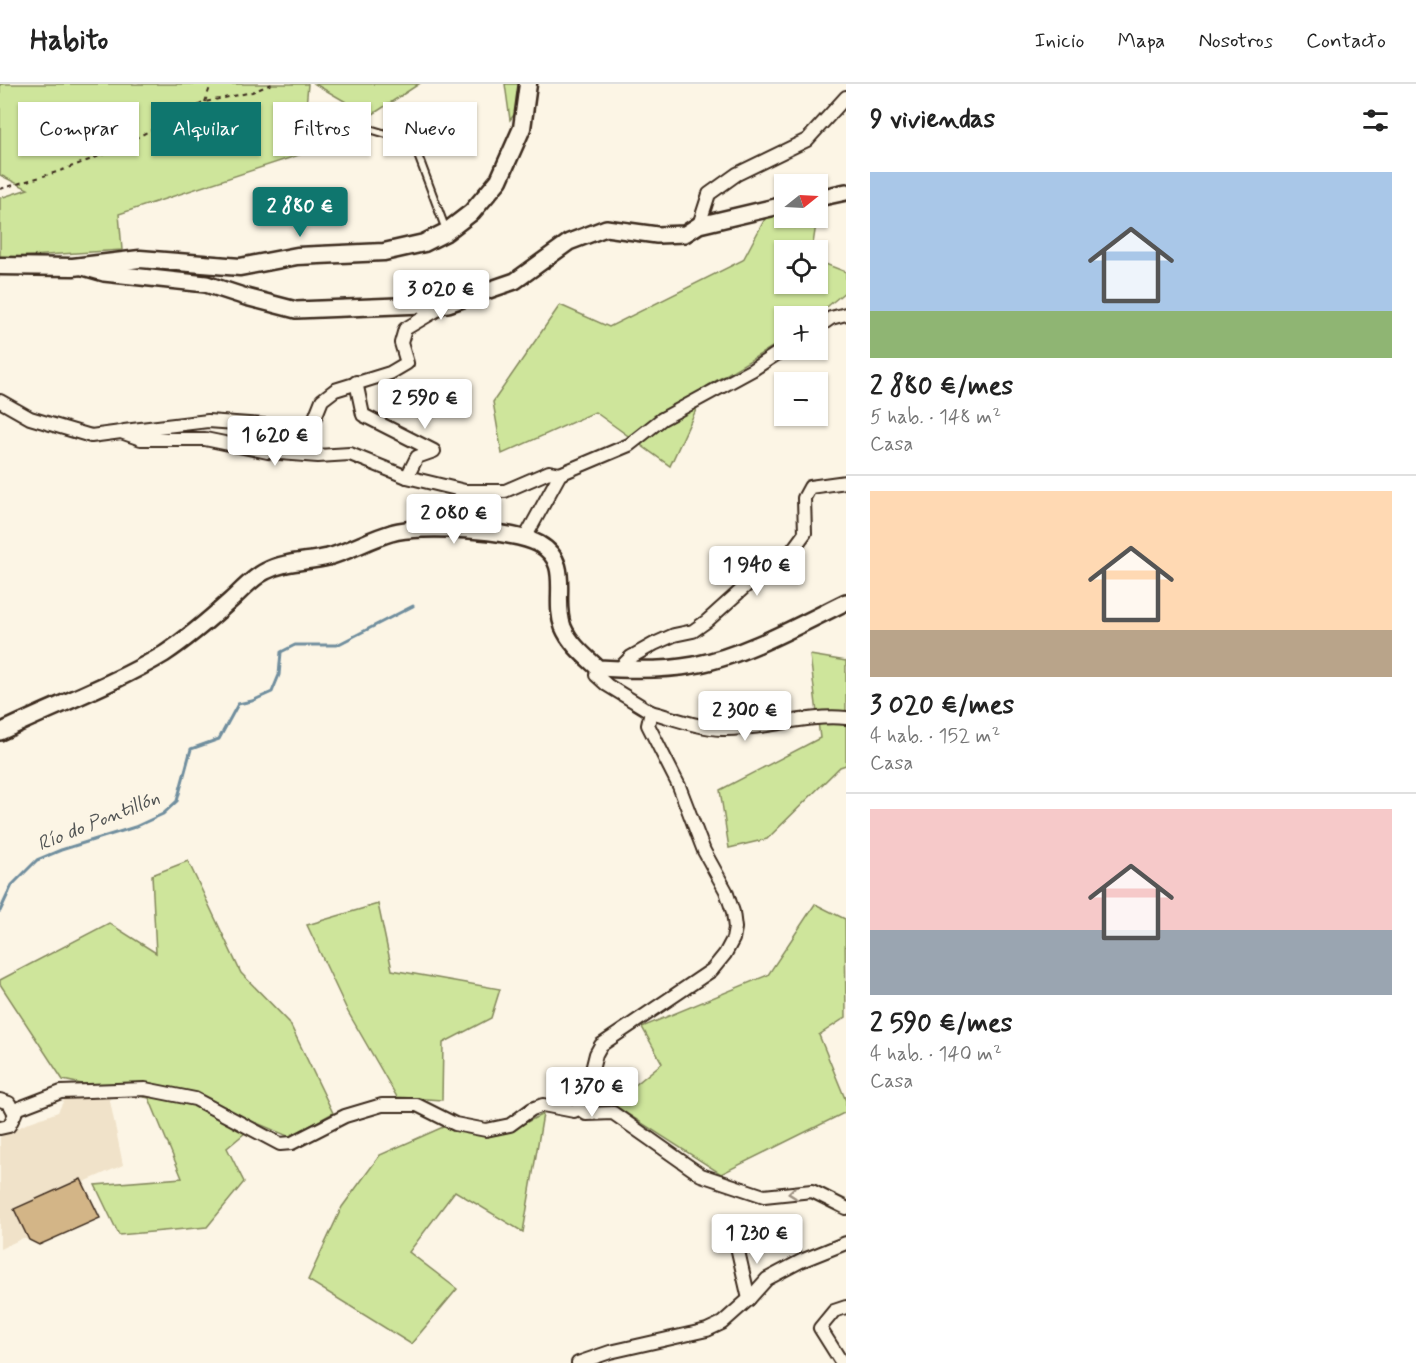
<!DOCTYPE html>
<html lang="es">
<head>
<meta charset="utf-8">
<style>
  :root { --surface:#fff; --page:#f6f6f6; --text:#222; --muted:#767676; --line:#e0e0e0; --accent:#0f766e }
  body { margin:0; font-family:Mynerve,sans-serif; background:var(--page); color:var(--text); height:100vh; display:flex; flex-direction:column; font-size:22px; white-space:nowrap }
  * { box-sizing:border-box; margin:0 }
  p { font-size:20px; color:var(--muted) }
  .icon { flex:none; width:33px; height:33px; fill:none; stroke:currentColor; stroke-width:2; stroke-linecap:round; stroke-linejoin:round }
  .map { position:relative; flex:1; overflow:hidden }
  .details { display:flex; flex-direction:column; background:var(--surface); width:570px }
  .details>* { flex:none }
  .top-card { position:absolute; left:18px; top:18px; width:570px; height:54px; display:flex; gap:12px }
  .needle { width:39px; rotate:72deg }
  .tools { position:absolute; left:774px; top:90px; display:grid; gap:12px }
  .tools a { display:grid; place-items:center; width:54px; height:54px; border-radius:0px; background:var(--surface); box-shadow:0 2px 4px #0004; font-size:30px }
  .price { position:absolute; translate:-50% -51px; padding:0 14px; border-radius:6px; background:#fff; color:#222; font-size:20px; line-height:39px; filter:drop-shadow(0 2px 3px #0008) }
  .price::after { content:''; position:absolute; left:50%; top:36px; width:18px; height:14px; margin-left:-9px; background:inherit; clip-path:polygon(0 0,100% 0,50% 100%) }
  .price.current { background:var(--accent); color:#fff }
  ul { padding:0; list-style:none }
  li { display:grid; align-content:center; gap:12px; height:318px; padding:0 24px }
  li+li { border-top:2px solid var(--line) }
  li span { display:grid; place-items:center; height:186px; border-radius:0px; color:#555 }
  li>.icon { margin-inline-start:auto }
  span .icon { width:108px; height:108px; fill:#fffc; stroke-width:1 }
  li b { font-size:26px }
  h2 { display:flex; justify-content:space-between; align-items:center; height:72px; padding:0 24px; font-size:26px }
  .chip { padding:0 21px; border-radius:0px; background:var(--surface); box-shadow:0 2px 4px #0004; font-size:21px; line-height:54px }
  .chip.current { background:var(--accent); color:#fff }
  header { display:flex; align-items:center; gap:36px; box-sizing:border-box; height:84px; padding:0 30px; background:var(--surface); border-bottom:2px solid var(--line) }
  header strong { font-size:28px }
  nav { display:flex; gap:33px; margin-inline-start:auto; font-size:21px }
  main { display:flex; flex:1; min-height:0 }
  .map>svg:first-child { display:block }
  .built { fill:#f0e2c9 }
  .green { fill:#cee59b; stroke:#84885c; stroke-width:1.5 }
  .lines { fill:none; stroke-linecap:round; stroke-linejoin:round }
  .stream { stroke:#708e9e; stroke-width:3 }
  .building { fill:#d3b587; stroke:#3b2a1e; stroke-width:1.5 }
  .service-casing { stroke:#3b2a1e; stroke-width:10 }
  .minor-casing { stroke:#3b2a1e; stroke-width:16 }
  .tertiary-casing { stroke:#3b2a1e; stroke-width:20 }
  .secondary-casing { stroke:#3b2a1e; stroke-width:21 }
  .path { stroke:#3b2a1e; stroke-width:2; stroke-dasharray:4.5 4.5; stroke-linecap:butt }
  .service { stroke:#fcf5e5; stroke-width:6 }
  .minor { stroke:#fcf5e5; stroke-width:12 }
  .tertiary { stroke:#fcf5e5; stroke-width:15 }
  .secondary { stroke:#fcf5e5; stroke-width:16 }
  .oneway { stroke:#9c9082 }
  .labels { text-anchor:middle; stroke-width:6; stroke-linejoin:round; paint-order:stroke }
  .water-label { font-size:20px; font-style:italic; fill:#515454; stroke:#fcf5e5 }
</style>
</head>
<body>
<header>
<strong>Habito</strong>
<nav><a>Inicio</a><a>Mapa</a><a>Nosotros</a><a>Contacto</a></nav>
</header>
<main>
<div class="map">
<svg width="846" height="1279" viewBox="0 0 846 1279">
  <rect width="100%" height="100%" fill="#fcf5e5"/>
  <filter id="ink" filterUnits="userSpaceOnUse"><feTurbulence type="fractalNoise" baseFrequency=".0167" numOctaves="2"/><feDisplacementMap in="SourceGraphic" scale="12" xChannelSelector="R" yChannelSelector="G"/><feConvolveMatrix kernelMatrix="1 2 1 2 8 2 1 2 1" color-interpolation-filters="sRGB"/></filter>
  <g filter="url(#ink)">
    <polygon class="built" points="66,1012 109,1012 123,1081 84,1098 100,1134 39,1161 23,1154 0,1165 0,1053 30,1038 58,1028"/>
    <g class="green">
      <polygon points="0,0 308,0 302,70 119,130 122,166 0,174 0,114 28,105 0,91"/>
      <polygon points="315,0 419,0 370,32"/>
      <polygon points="505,0 522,0 517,27 510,36"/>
      <polygon points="767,131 784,131 784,134 817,134 812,166 784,166 784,200 818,200 818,177 846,188 846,207 816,232 784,232 784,256 707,302 670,382 595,328 502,370 493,318 560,221 609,243 743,176"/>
      <polygon points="810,571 846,577 846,681 840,683 767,755 729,764 720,706 820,654"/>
      <polygon points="188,777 241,889 289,938 333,1029 290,1053 257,1039 227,1064 244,1098 207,1143 119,1151 95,1101 182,1094 149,1014 63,996 0,900 0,896 109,839 156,869 152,791"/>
      <polygon points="378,820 392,886 500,905 491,934 443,959 442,1016 397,1013 348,928 307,841"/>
      <polygon points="815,820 845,835 846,933 819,951 846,1017 846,1028 721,1090 612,1020 662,979 642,943 768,891"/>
      <polygon points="543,1030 523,1148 455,1107 409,1168 457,1205 411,1260 308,1196 342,1123 380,1071 443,1043 505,1049"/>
    </g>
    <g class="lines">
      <polyline class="stream" points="0,827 12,801 37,776 61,766 135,743 163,730 177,717 191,665 219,655 238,620 252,617 272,608 279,591 281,568 295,561 337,561 413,522"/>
    </g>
    <polygon class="building" points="81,1095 100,1134 39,1161 29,1156 14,1125"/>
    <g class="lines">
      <g class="service-casing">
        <polyline id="service" points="343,37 413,58 446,146"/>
      </g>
      <g class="minor-casing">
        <g id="minor">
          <polyline points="699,141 709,110 737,90 807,56 846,13"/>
          <polyline points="818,243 831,234 846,230"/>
          <polyline points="356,298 363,331 434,367 417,373 407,393"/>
          <polyline points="0,317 30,334 91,352 121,348 141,355 205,355 268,368 318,372 350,370 407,393 465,407 505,407 549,388 560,390"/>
          <polyline points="124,347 208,337 304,344 312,341 322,316 335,306 390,289 407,279 401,259 405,245 447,220"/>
          <polyline points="525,454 560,390 629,361 662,335 752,286 784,265"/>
          <polyline points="619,585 631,573 654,560 674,551 693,547 707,537 748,500 780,483 805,449 804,414 810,403 846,398"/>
          <path d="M651,628C673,634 699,644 722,645C764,646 805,630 846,634"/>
          <polyline points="0,1016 9,1019 15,1030 9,1042 0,1044"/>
          <polyline points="580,1025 586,1030 613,1029 701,1091 764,1112 812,1107 846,1124"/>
          <polyline points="14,1026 61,1008 145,1005 195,1015 280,1060 292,1059 345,1032 382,1021 417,1021 455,1040 486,1046 510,1041 532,1025 543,1021 574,1027 583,1022 596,970 601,961 712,886 725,870 733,855 735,844 733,828 726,807 704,767 679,702 648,641 651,628 607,601 596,591 598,584"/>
          <polyline points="735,1154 749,1215"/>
          <polyline points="578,1279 610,1268 707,1246 722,1239 749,1215 767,1195 801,1177 846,1159"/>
          <polyline points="842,1279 820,1244 834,1227 846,1223"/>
        </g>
      </g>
      <g class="tertiary-casing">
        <g id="tertiary">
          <polyline points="818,114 846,108"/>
          <polyline points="83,183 104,189 206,200 246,213 296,226 448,220 515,197 569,158 606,144 657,151 685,150 699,141 784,121"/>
          <path d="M0,648C54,622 112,601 164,570C188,554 210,535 231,516C242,506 253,493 266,487C285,477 307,478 328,473C350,467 370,455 391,449C419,440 514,446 539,460C573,479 552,514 563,543C570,560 585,572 598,584C630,586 663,587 694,581C744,572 801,540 846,518"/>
        </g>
      </g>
      <g class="secondary-casing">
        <polyline id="secondary" points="0,182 73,183 140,175 240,183 297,172 384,168 424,159 446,148 472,128 499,96 522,44 528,0"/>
      </g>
      <g class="path">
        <polyline points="205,18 211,0"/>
        <polyline points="0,105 57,88 105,70 205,18 252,8 272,0"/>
      </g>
      <use href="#service" class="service"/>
      <use href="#minor" class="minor"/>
      <use href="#tertiary" class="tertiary"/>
      <use href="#secondary" class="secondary"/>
    </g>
    <defs><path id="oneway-chevron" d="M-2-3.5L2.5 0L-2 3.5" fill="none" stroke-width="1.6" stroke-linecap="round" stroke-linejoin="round" transform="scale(1.5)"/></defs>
    <use class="oneway" href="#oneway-chevron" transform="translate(792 1109) rotate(174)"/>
  </g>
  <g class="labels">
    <g class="water-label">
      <text transform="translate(98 736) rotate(-22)" y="7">Río do Pontillón</text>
    </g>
  </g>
</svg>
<div class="tools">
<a><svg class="needle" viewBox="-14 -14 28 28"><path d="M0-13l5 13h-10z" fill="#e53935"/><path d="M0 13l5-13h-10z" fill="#767676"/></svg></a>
<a><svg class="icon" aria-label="locate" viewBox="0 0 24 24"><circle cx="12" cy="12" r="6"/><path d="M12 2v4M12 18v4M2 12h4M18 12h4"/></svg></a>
<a>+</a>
<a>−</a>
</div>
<b class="price current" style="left:300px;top:154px">2 880 €</b>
<b class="price" style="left:441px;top:237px">3 020 €</b>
<b class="price" style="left:425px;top:346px">2 590 €</b>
<b class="price" style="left:275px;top:383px">1 620 €</b>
<b class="price" style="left:454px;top:461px">2 080 €</b>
<b class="price" style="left:757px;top:513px">1 940 €</b>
<b class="price" style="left:745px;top:658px">2 300 €</b>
<b class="price" style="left:592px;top:1034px">1 370 €</b>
<b class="price" style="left:757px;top:1181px">1 230 €</b>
<div class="top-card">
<a class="chip">Comprar</a>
<a class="chip current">Alquilar</a>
<a class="chip">Filtros</a>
<a class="chip">Nuevo</a>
</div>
</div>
<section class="details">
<h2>9 viviendas<svg class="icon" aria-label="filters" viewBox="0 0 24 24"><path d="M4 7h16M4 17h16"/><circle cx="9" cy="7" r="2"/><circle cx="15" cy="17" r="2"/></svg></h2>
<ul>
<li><span style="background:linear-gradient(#a9c7e8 75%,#8fb573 0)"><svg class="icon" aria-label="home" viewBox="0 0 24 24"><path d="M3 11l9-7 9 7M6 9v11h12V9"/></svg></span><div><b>2 880 €/mes</b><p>5 hab. · 148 m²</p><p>Casa</p></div></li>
<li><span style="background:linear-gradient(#ffd9b3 75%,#b9a48a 0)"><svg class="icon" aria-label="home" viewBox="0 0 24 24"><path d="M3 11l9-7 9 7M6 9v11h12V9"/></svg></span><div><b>3 020 €/mes</b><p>4 hab. · 152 m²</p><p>Casa</p></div></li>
<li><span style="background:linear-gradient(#f6c9c9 65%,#9aa5b1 0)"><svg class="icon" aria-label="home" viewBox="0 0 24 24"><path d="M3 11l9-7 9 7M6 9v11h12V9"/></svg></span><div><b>2 590 €/mes</b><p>4 hab. · 140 m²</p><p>Casa</p></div></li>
</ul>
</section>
</main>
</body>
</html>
